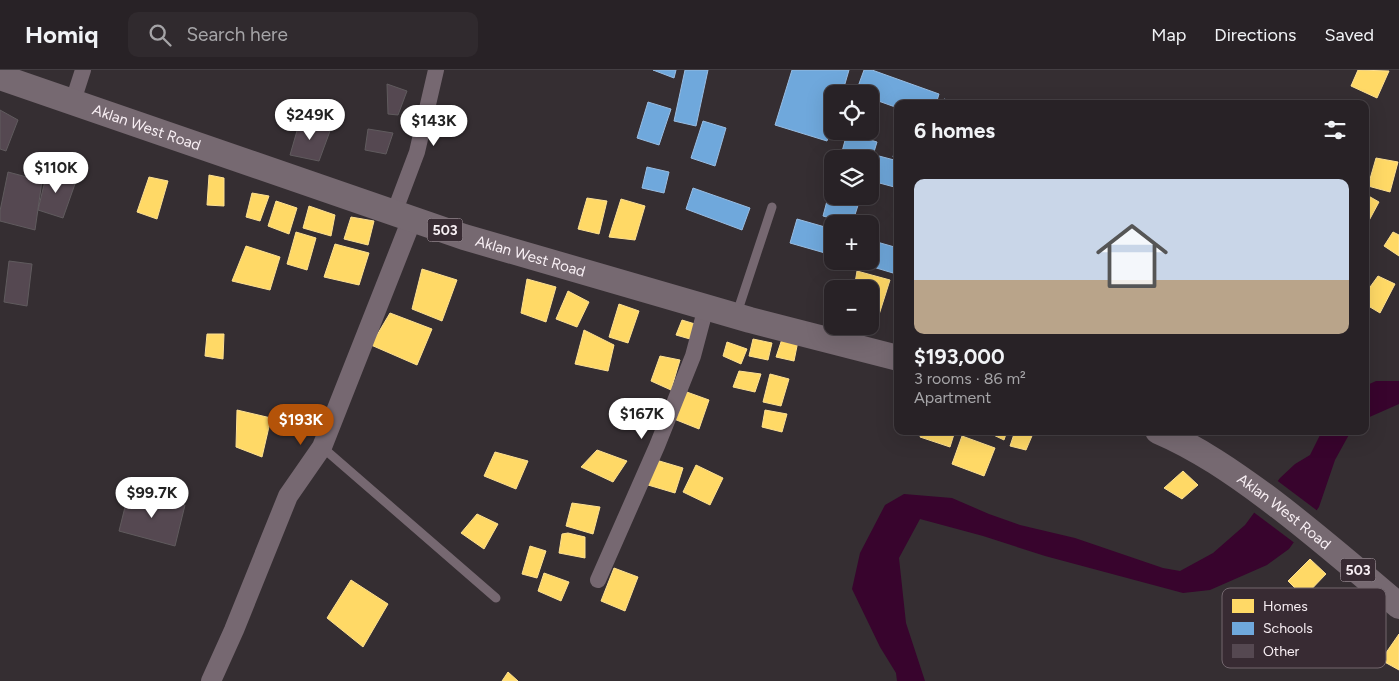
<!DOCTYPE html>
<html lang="en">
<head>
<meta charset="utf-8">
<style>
  :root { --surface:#282226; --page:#302a2e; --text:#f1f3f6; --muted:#a5a4a7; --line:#443f43; --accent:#b45309 }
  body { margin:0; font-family:Figtree,sans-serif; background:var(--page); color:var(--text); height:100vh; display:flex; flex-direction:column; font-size:19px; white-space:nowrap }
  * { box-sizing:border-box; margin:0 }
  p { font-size:16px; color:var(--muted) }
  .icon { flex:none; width:28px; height:28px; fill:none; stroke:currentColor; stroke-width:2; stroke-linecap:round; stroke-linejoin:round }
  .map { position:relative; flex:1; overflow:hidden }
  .details { position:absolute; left:894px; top:30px; width:475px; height:335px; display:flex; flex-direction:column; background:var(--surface); border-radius:10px; box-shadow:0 5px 20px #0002,0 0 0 1px var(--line) }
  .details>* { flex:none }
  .controls { position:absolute; left:824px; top:15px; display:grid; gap:10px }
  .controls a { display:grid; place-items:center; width:55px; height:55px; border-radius:10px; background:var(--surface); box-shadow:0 5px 20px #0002,0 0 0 1px var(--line); font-size:25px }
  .price { position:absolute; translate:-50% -42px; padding:0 11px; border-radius:18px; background:#fff; color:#222; font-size:16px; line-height:32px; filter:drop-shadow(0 1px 2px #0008) }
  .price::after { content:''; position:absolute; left:50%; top:30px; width:15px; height:11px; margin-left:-8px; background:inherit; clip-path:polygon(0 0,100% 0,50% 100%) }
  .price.selected { background:var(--accent); color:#fff }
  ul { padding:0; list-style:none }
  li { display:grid; align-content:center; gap:10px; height:265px; padding:0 20px }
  li span { display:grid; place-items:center; height:155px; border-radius:10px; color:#555 }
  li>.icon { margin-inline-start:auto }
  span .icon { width:90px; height:90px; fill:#fffc; stroke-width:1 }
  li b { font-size:21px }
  h2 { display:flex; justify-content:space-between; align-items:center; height:60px; padding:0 20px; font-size:21px }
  header { display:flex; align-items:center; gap:30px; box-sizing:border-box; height:70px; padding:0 25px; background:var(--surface); border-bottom:1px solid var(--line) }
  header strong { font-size:24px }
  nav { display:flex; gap:28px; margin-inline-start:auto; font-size:18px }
  .search { width:350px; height:45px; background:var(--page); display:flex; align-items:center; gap:12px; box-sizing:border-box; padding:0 18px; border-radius:10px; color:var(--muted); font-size:19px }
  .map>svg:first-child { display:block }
  .water { fill:#38042d }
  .pier { fill:#352e32 }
  .homes { fill:#ffd966; stroke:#fde091 }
  .schools { fill:#6fa8dc; stroke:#98bde3 }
  .building { fill:#554851; stroke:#605b5e }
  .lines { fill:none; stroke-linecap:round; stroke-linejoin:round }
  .service { stroke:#766871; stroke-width:9 }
  .minor { stroke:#766871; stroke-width:16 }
  .tertiary { stroke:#766871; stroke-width:20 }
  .primary { stroke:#766971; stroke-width:26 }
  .labels { text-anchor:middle; stroke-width:5; stroke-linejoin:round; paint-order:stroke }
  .shield { fill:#382b33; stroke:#beb4ba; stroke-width:1 }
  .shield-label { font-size:14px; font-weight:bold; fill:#f8eff4 }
  .street-label { font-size:15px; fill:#f8eff4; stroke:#382b33 }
  .key { fill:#382b33; stroke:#72666d; stroke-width:1 }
  .key-label { font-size:14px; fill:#f8eff4 }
</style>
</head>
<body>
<header>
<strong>Homiq</strong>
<div class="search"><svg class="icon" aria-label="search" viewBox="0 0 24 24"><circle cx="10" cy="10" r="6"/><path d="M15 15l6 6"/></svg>Search here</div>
<nav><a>Map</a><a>Directions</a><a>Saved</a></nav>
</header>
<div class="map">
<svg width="1399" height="611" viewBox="0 0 1399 611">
  <rect width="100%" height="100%" fill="#352e32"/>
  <g class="water">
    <polygon points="1376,311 1399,311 1399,334 1365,349 1365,316"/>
    <polygon points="1322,361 1351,361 1335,390 1319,437 1289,479 1267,495 1210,520 1183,523 1045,486 983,466 920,449 899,488 906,553 925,611 897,611 896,603 880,577 852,519 860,483 885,435 904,424 952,428 989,444 1020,455 1075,468 1163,498 1180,501 1213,483 1245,455 1280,408 1295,394 1310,385"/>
  </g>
  <polygon class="pier" points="1275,409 1319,442 1296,474 1252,441"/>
  <g class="homes">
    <polygon points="1358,0 1389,1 1377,28 1351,16"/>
    <polygon points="1376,88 1398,92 1390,122 1368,116"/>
    <polygon points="209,105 224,108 224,136 207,135"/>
    <polygon points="149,107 168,111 157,149 137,142"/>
    <polygon points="252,123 269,126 260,151 246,147"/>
    <polygon points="1365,124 1379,132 1365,158"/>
    <polygon points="587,128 607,131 599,164 578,159"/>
    <polygon points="621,129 645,136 635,170 609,167"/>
    <polygon points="276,131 297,138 289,164 268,156"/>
    <polygon points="309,136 335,145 331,166 303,158"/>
    <polygon points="351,147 374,151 368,175 344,169"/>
    <polygon points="296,162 316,168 307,200 287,194"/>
    <polygon points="1393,162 1399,165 1399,186 1384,176"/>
    <polygon points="335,174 369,183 359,215 324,207"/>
    <polygon points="246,176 280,187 270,220 232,211"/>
    <polygon points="422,199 457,210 442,251 412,239"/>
    <polygon points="857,201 890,210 877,251 870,249 870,219 854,219"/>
    <polygon points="1378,206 1395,214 1380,243 1365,234 1365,224"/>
    <polygon points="527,209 556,217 546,252 521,243"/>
    <polygon points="568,221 589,232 577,257 556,249"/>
    <polygon points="619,234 639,241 628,273 609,267"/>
    <polygon points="390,243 432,259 417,295 371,275"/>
    <polygon points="682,250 695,254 690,269 676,265"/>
    <polygon points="584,260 614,275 608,301 575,294"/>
    <polygon points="784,263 798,271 794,291 776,287"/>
    <polygon points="207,264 224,264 223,289 205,286"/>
    <polygon points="753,269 772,273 768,290 749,286"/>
    <polygon points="727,272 747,279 741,294 723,286"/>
    <polygon points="660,286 680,290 671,320 651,311"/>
    <polygon points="739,301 761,304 755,322 733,317"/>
    <polygon points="770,304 789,309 781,336 763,332"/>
    <polygon points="684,321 709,330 699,359 674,349"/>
    <polygon points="237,340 271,348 262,387 236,377"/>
    <polygon points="765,340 787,344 782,362 762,357"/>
    <polygon points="922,361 955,361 950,377 920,367"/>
    <polygon points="985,361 1007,361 1004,370"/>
    <polygon points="1015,361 1034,361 1026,380 1010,376"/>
    <polygon points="962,366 995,378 984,406 952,394"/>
    <polygon points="597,380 627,391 613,412 581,397"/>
    <polygon points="495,382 528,391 516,419 484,406"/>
    <polygon points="656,390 683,398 675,423 648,415"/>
    <polygon points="696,395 723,408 710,435 683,422"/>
    <polygon points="1183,401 1198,415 1182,429 1164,418"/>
    <polygon points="572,433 600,437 593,464 566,456"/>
    <polygon points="477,444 498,454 484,479 461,463"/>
    <polygon points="568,463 585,467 585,488 559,483 562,464"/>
    <polygon points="530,476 546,481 537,508 522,504"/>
    <polygon points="1310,489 1326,504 1304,527 1288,511"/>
    <polygon points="614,498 638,507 625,541 601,531"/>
    <polygon points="544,503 569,512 561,531 538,521"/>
    <polygon points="351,510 388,534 363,577 327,548"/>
    <polygon points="1399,564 1399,600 1381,590"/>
    <polygon points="508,602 518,611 502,611"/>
  </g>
  <g class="schools">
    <polygon points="653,0 676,0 674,8"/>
    <polygon points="685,0 708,0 696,56 674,51"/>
    <polygon points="792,0 849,0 842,24 832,24 832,53 827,71 775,55"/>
    <polygon points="864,0 872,0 939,24 936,34 898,34 898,38 870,28 870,24 856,22"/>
    <polygon points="944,29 960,34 943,34"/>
    <polygon points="648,32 671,39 659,75 637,68"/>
    <polygon points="703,51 726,58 715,96 691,88"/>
    <polygon points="847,63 877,72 870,95 870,89 840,89"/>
    <polygon points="898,68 898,88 893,87"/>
    <polygon points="879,86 898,91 898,118 872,111"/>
    <polygon points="647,97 669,102 664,123 642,118"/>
    <polygon points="832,112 832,126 861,126 852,154 823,146"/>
    <polygon points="693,118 750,138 742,160 686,139"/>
    <polygon points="797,149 832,159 832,185 790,173"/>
    <polygon points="870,170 898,178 898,189 893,203 853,191 870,191"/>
  </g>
  <g class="building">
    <polygon points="387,14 407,21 398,45 388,44"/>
    <polygon points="0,40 18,50 6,81 0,79"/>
    <polygon points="301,47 330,61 319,91 290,85"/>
    <polygon points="368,59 393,63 386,84 365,80"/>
    <polygon points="48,98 76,111 63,148 38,140"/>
    <polygon points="8,102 42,111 35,160 0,151 0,141"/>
    <polygon points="9,191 32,194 27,236 4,232"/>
    <polygon points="128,425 185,435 175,476 119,461"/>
  </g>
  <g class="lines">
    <g class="service">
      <polyline points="737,243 772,137"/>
      <polyline points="322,377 496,528"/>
    </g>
    <g class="minor">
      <polyline points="73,31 83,0"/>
      <polyline points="394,143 417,82 436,0"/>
      <polyline points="598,510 657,376 693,286 706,237"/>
    </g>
    <polyline class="tertiary" points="211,611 234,560 288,426 322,377 412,149"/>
    <g class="primary">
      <path id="s1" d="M0,7L464,167L750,250L898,288"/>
      <path id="s2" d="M1158,361C1198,378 1234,403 1269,429C1314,463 1356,499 1399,536"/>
    </g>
  </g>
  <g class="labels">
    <g class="shield">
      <rect x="427.5" y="148.5" width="35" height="23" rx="4"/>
      <rect x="1340.5" y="488.5" width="35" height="23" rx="4"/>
    </g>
    <g class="shield-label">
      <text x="445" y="165">503</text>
      <text x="1358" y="505">503</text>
    </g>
    <g class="street-label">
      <text dy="5" stroke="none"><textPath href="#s1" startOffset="155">Aklan West Road</textPath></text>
      <text dy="5" stroke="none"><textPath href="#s1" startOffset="560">Aklan West Road</textPath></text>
      <text dy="5" stroke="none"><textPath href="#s2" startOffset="150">Aklan West Road</textPath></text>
    </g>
  </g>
  <rect x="1222" y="518" width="164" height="80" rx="8" class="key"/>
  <rect x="1232" y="529" width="22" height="14" fill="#ffd966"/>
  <rect x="1232" y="552" width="22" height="13" fill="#6fa8dc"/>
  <rect x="1232" y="574" width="22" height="14" fill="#554851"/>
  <g class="key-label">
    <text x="1263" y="541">Homes</text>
    <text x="1263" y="563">Schools</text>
    <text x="1263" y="586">Other</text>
  </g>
</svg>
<div class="controls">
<a><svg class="icon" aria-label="locate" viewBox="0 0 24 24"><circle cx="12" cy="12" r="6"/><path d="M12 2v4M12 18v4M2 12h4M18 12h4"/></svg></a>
<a><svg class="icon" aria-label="layers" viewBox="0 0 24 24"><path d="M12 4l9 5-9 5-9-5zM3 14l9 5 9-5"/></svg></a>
<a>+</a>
<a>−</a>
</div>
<b class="price" style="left:310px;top:71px">$249K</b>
<b class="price" style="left:434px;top:77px">$143K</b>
<b class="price" style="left:56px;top:124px">$110K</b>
<b class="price" style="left:642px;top:370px">$167K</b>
<b class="price selected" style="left:301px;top:376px">$193K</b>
<b class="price" style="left:152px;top:449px">$99.7K</b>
<section class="details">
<h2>6 homes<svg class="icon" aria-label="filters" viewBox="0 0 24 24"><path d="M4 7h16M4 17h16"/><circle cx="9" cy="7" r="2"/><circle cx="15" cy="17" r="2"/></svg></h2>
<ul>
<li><span style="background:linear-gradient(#c9d6e8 65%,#b9a48a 0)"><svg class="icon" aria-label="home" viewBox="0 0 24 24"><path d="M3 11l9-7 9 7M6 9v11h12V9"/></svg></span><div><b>$193,000</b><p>3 rooms · 86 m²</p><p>Apartment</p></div></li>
</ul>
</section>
</div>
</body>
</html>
